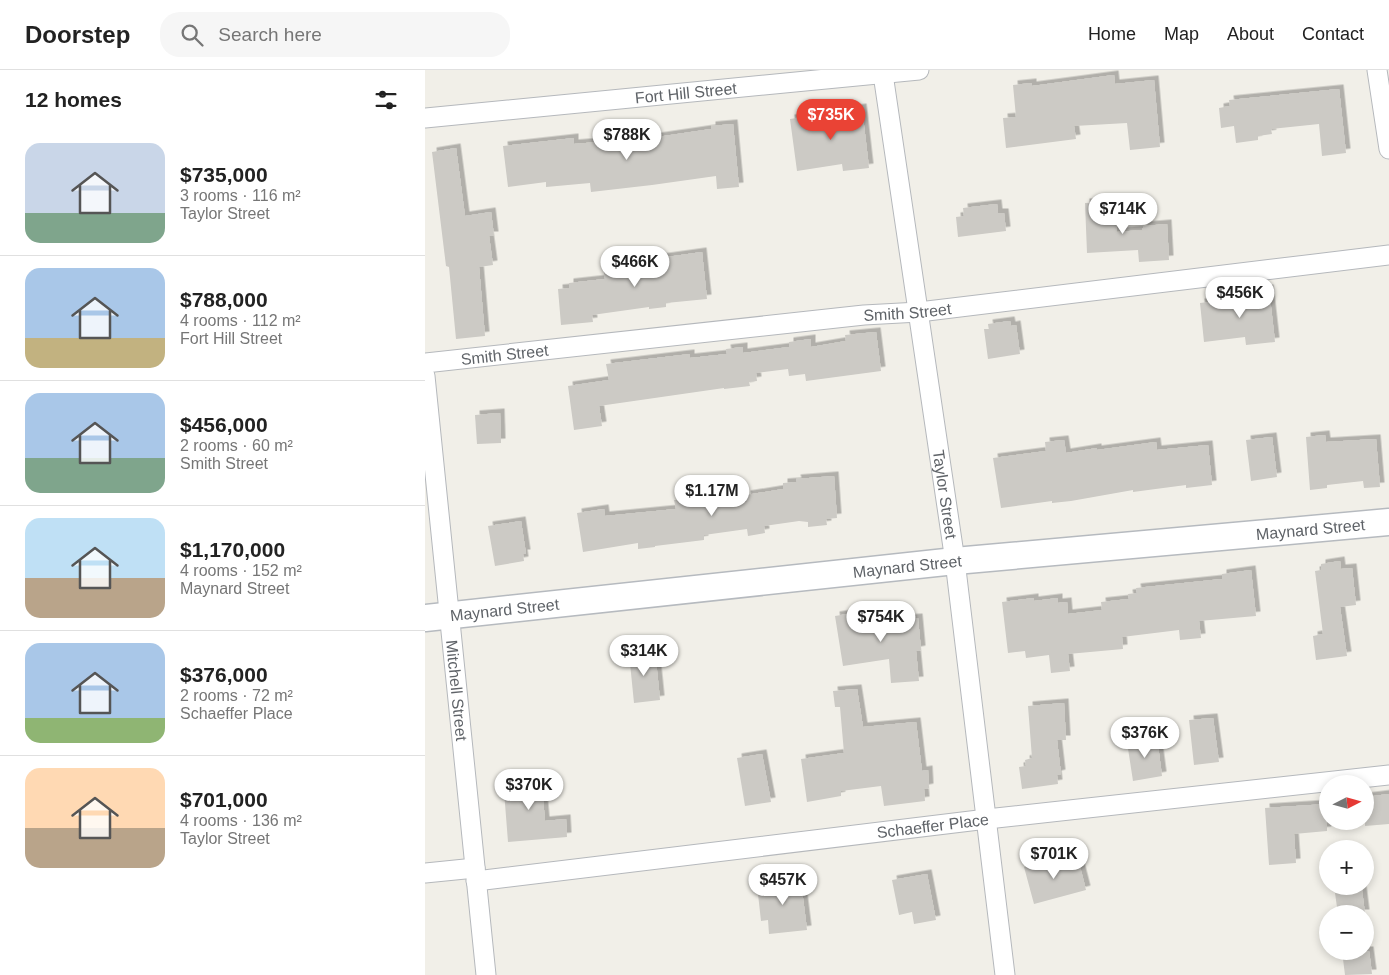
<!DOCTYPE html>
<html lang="en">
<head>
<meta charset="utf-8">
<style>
  :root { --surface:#fff; --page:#f6f6f6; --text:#222; --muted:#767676; --line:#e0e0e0; --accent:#ea4335 }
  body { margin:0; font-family:Arial,sans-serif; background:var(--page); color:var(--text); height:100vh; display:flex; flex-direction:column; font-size:19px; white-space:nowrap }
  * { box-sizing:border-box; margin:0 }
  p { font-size:16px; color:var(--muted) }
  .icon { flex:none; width:28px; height:28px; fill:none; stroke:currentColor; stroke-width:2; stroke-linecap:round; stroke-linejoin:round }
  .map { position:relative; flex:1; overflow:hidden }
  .sheet { display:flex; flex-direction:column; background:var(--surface); width:425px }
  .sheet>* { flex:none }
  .needle { width:32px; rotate:84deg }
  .fabs { position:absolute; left:894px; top:705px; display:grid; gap:10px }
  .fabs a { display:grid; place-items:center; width:55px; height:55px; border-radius:50%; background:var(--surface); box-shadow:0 2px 8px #0003; font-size:25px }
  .price { position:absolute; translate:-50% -42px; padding:0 11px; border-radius:18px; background:#fff; color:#222; font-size:16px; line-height:32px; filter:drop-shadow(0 1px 2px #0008) }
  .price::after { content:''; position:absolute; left:50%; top:30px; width:15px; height:11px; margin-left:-8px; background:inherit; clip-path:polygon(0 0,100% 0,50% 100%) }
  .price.current { background:var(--accent); color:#fff }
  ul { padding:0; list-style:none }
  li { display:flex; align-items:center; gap:15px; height:125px; padding:0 25px }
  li+li { border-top:1px solid var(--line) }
  li span { display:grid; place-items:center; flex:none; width:140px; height:100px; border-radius:15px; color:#555 }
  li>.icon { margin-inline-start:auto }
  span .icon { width:60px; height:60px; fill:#fffc; stroke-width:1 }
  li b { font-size:21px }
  h2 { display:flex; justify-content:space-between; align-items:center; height:60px; padding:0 25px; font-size:21px }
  header { display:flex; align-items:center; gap:30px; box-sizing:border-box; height:70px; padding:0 25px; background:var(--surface); border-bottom:1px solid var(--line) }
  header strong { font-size:24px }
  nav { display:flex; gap:28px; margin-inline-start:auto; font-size:18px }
  .search { width:350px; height:45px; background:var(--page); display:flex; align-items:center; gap:12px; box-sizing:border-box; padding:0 18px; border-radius:20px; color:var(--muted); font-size:19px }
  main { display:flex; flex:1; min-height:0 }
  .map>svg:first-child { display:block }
  .building { fill:#cccac5; filter:url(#shadow) }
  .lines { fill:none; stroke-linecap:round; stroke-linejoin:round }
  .street-casing { stroke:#b5b8bc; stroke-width:21 }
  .secondary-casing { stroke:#b6babf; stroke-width:29 }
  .street { stroke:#fff; stroke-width:19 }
  .secondary { stroke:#fff; stroke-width:26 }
  .labels { text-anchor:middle; stroke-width:4.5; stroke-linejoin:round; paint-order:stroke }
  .street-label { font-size:16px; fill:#5f6368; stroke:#fff }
</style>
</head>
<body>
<header>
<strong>Doorstep</strong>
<div class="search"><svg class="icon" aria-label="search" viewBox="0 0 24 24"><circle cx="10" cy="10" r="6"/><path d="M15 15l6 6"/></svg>Search here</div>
<nav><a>Home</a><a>Map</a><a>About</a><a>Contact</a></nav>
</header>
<main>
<section class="sheet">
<h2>12 homes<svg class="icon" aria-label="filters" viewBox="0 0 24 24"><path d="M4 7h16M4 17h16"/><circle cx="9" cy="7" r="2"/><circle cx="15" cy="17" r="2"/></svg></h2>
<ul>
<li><span style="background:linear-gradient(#c9d6e8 70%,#7fa58c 0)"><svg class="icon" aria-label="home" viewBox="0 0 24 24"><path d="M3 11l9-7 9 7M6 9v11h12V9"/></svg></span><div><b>$735,000</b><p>3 rooms · 116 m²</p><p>Taylor Street</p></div></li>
<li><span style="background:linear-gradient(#a9c7e8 70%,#c2b280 0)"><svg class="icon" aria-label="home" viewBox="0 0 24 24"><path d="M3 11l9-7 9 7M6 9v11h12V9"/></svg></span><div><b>$788,000</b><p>4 rooms · 112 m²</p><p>Fort Hill Street</p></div></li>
<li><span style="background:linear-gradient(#a9c7e8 65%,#7fa58c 0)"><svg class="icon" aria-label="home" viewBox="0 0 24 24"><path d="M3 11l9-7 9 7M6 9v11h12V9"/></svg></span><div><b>$456,000</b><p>2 rooms · 60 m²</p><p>Smith Street</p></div></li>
<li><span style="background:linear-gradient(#bfe0f5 60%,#b9a48a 0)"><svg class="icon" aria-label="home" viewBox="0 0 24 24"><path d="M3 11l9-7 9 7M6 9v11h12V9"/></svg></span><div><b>$1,170,000</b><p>4 rooms · 152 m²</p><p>Maynard Street</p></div></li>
<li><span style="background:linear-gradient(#a9c7e8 75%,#8fb573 0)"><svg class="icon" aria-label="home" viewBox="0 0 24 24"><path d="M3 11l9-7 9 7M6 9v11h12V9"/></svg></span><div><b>$376,000</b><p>2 rooms · 72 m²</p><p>Schaeffer Place</p></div></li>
<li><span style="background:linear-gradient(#ffd9b3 60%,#b9a48a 0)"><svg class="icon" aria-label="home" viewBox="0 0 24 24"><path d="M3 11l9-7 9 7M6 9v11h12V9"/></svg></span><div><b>$701,000</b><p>4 rooms · 136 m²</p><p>Taylor Street</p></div></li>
</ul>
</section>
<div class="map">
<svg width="964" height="905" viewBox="0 0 964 905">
  <defs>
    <filter id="shadow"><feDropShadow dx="4.5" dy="-4.5" stdDeviation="0" flood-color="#0004"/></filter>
  </defs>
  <rect width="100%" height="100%" fill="#f1efe8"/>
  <g class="building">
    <polygon points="689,5 690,14 729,10 735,77 705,80 702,53 649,56 651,69 581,78 578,48 591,47 588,15 607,13 607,16"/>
    <polygon points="914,19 921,83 897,86 894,54 846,59 847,64 833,66 833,70 811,73 809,56 796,58 794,38 805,36 804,30"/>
    <polygon points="437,38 444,98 418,101 417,94 372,101 365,49"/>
    <polygon points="308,54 314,117 292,119 291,106 227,115 166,122 165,113 121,117 121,112 83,117 78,76 149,68 149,74 232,67 286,59 286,56"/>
    <polygon points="31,78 40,146 66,142 69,166 64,166 68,195 54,197 60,266 31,269 24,197 21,196 7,82"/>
    <polygon points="687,132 688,153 691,153 692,162 717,160 719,156 742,154 744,190 714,192 713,180 662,183 660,133"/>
    <polygon points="572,134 573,143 579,143 581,161 533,167 531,147 539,146 538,138"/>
    <polygon points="277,182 282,229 241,233 241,237 224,239 224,237 167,245 168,252 136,255 133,219 144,218 144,213 180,209 178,196"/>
    <polygon points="844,219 850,272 821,275 820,267 779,272 775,233 815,228 815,222"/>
    <polygon points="585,251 586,256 591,255 595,284 563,289 559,259 564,259 563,254"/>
    <polygon points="451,262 456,301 381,311 380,304 364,306 363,299 331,303 332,311 324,312 325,316 299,319 299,318 174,336 177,356 149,360 143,316 184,310 181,294 265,284 265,288 302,284 301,279 318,277 318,283 364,277 364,272 386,269 386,277 421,271 420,265"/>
    <polygon points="75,343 76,373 52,374 50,345"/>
    <polygon points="900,365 901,372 951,369 955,417 939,418 938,411 902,415 902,418 885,420 881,367"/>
    <polygon points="847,367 852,407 826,411 821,370"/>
    <polygon points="639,370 641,383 672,378 672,380 731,372 732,380 783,375 787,415 761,418 761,415 708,422 708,420 646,431 627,433 627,431 576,438 568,388 621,381 620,372"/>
    <polygon points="409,406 412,448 401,449 402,455 383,457 383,452 374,451 339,456 340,463 323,466 322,459 279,465 279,470 230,476 230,477 213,479 213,473 158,482 152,443 179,439 180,446 251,439 249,430 282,426 284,437 322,432 321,425 358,419 358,413 372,412 371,409"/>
    <polygon points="96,451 101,484 98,484 99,491 70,496 63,456"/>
    <polygon points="915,491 916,499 927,498 931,535 915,537 922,586 891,590 888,566 898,564 890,501 896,500 896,494"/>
    <polygon points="826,500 831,546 774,551 776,568 755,570 754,560 697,567 698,579 643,584 645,601 626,603 624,585 601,588 600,581 583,583 577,532 609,528 609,531 633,528 633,533 642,532 643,544 677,540 676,532 704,529 703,524 712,523 711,518 797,509 797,504"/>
    <polygon points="435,542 436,548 479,543 480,549 493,548 496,580 491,581 494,611 466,613 464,589 418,596 410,546"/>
    <polygon points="230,581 235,630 209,633 204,583"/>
    <polygon points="432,619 438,657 491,652 497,701 503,700 504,718 499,719 500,731 459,736 456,716 416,721 416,726 382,732 376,689 419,683 415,637 410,637 408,621"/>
    <polygon points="639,633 641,670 632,670 636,704 632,705 633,714 597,719 594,697 601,696 600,690 607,688 603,636"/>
    <polygon points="788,648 794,692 769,695 764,650"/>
    <polygon points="732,668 737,706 708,711 702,672"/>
    <polygon points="337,684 346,732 320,736 312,688"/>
    <polygon points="116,706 120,751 141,749 142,767 83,772 78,708"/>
    <polygon points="964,724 964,754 940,756 940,727"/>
    <polygon points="902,734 902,761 869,764 871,793 844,795 840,738"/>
    <polygon points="653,789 661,820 609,834 599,797 622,791 624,796"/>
    <polygon points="502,804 511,850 489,854 487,842 474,845 467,810"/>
    <polygon points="363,807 365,814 376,812 382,860 344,864 343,850 336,851 333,824 340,824 338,810"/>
    <polygon points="937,820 940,844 913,844 910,823"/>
    <polygon points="917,881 944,881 947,904 920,905"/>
  </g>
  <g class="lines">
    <g class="street-casing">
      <g id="street">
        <polyline points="952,0 964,79"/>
        <path id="s1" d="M458,4L530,491L580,905"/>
        <path id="s2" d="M0,48L494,0"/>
        <path id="s3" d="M0,293L439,245L494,242L964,185"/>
        <path id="s4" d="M0,306L61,905"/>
        <polyline points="0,803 50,798"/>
        <path id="s5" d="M51,811L562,749L964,705"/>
      </g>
    </g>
    <g class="secondary-casing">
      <g id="secondary">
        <path id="s6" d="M0,548L530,491L964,452"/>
      </g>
    </g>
    <use href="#street" class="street"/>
    <use href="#secondary" class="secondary"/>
  </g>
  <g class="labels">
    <g class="street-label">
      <text dy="6" stroke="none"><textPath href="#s2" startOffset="262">Fort Hill Street</textPath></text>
      <text dy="6" stroke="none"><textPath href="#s3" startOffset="485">Smith Street</textPath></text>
      <text dy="6" stroke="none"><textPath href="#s3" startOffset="80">Smith Street</textPath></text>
      <text dy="6" stroke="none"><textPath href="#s1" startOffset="425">Taylor Street</textPath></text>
      <text dy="6" stroke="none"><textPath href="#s6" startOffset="890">Maynard Street</textPath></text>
      <text dy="6" stroke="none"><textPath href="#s6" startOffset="485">Maynard Street</textPath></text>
      <text dy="6" stroke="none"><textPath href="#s6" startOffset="80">Maynard Street</textPath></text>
      <text dy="6" stroke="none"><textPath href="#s4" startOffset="316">Mitchell Street</textPath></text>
      <text dy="6" stroke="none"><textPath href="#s5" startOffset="460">Schaeffer Place</textPath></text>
    </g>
  </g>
</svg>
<div class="fabs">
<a><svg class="needle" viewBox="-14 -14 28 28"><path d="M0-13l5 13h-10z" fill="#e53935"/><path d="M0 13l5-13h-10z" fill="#767676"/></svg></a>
<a>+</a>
<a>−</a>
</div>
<b class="price current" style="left:406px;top:71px">$735K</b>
<b class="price" style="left:202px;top:91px">$788K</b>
<b class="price" style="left:698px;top:165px">$714K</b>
<b class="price" style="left:210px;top:218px">$466K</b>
<b class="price" style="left:815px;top:249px">$456K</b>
<b class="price" style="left:287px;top:447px">$1.17M</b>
<b class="price" style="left:456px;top:573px">$754K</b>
<b class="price" style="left:219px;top:607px">$314K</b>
<b class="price" style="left:720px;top:689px">$376K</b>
<b class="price" style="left:104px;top:741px">$370K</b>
<b class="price" style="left:629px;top:810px">$701K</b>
<b class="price" style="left:358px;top:836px">$457K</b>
</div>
</main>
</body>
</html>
